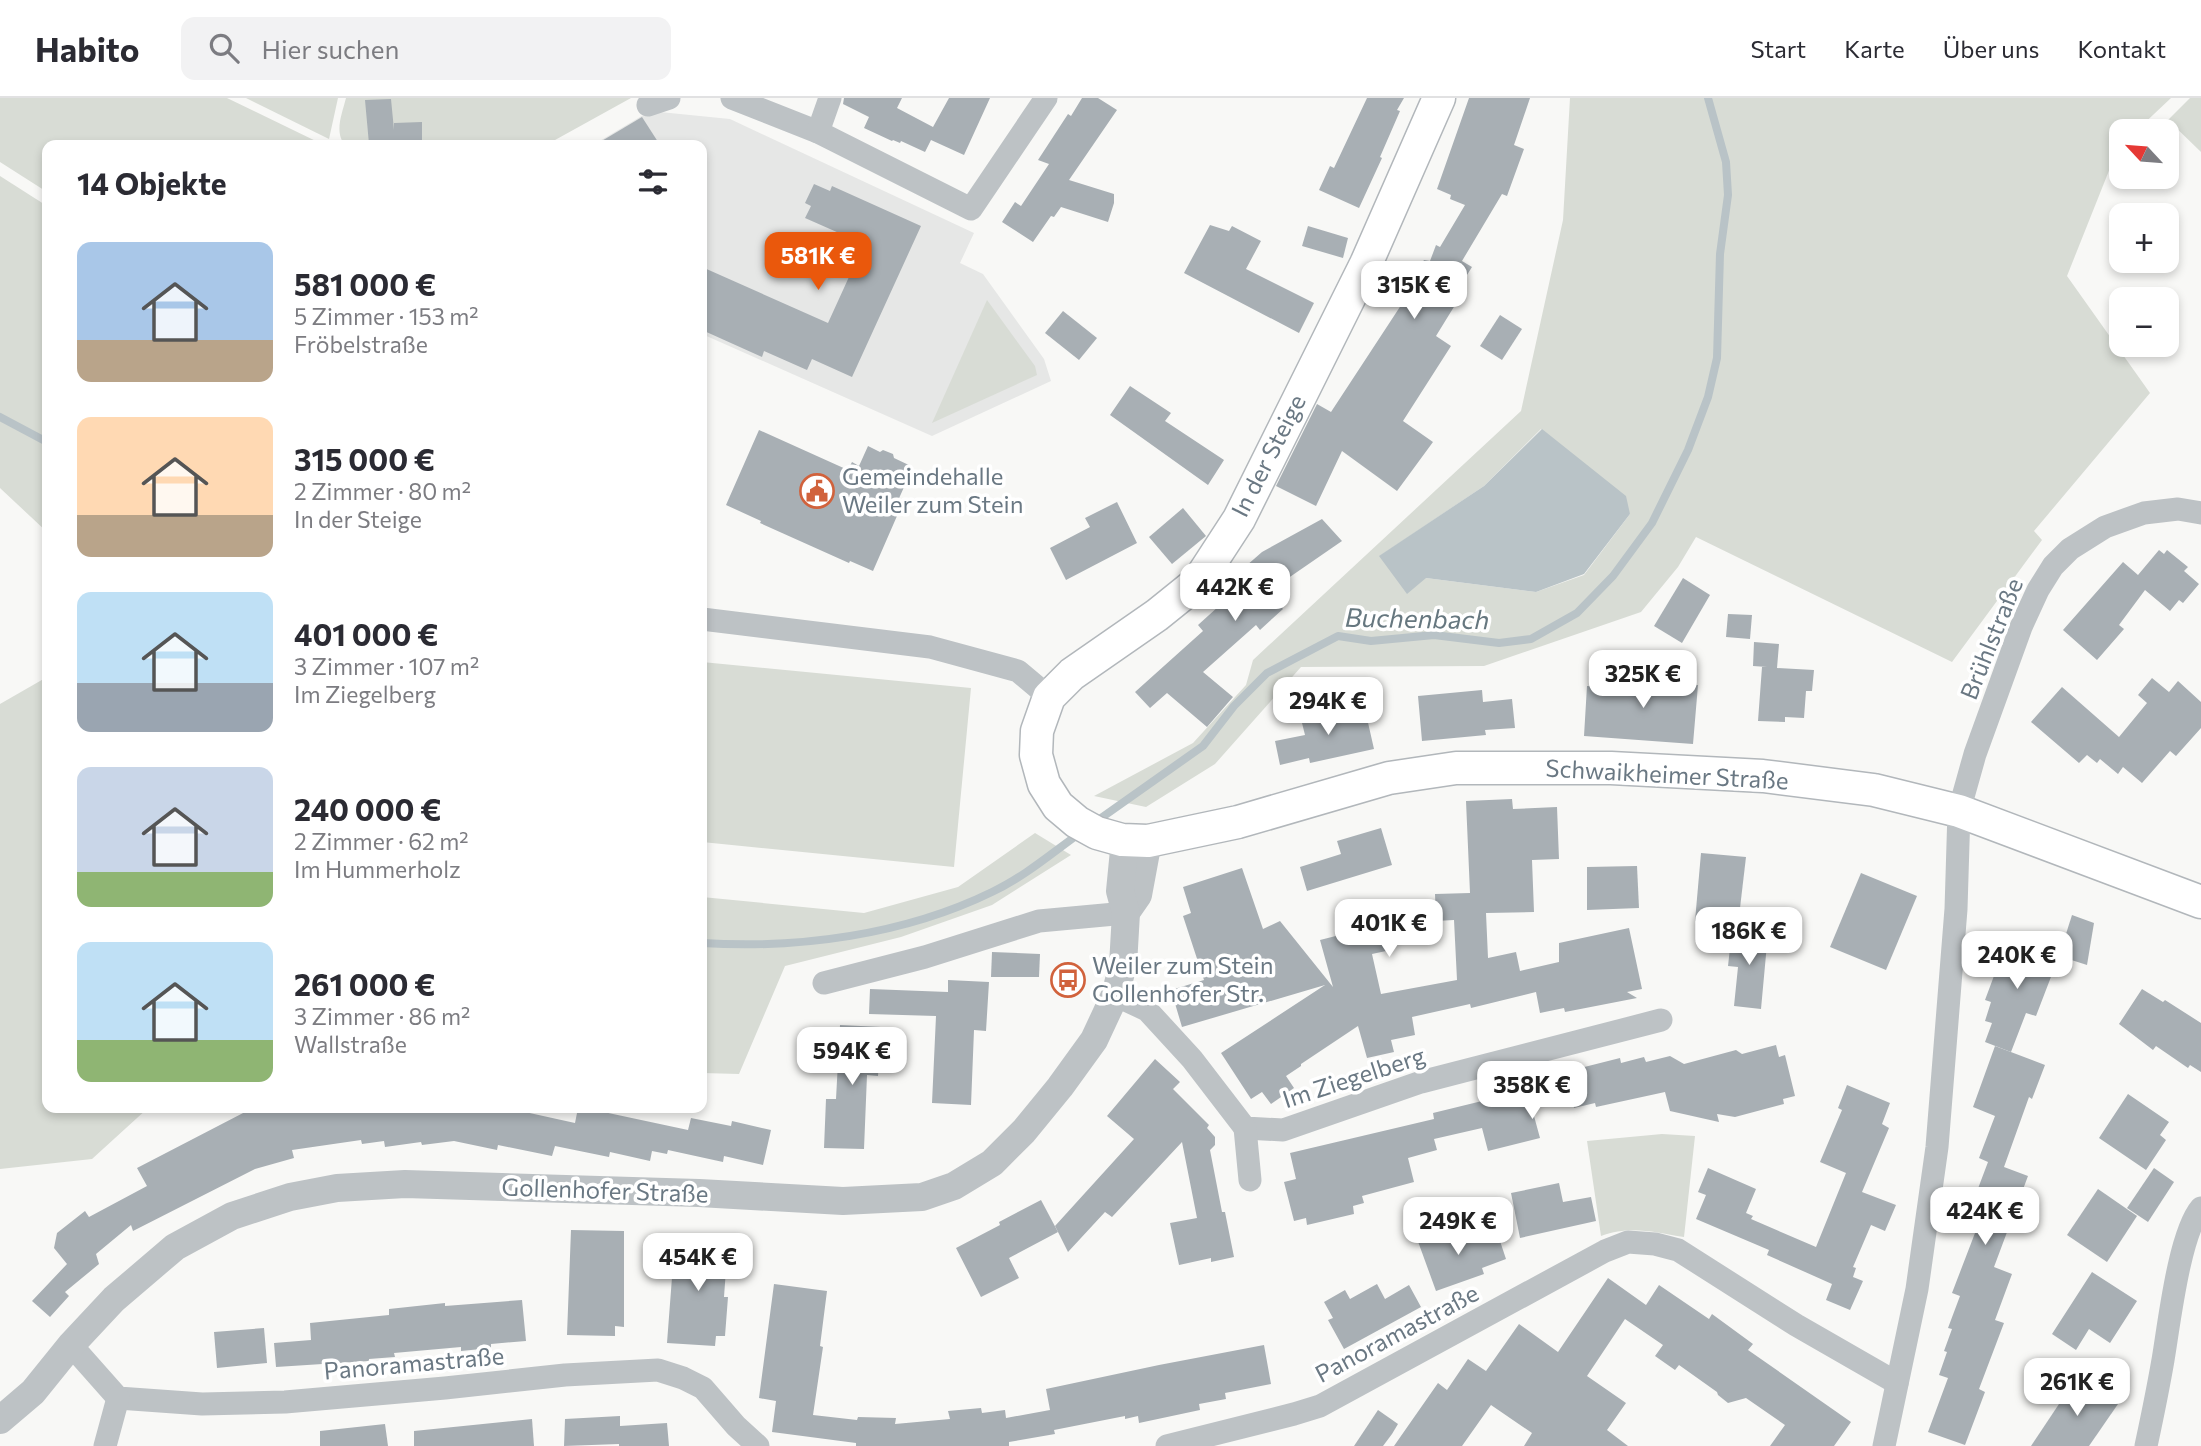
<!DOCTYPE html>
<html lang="de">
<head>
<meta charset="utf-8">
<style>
  :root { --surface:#fff; --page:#f2f2f3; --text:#2b2b33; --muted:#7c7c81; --line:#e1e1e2; --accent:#ea580c }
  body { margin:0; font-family:Commissioner,sans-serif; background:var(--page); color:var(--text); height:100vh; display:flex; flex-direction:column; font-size:26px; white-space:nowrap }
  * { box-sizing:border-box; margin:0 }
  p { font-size:23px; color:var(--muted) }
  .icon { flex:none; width:38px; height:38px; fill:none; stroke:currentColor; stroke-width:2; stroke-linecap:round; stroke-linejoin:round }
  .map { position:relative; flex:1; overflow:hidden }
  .details { position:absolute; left:42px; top:42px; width:665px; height:973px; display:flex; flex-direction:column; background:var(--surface); border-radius:14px; box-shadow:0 4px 10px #0003 }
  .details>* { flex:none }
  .needle { width:46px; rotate:296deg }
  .tools { position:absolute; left:2109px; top:21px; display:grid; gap:14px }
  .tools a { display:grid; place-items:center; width:70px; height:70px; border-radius:14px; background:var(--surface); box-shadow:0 4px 10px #0003; font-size:35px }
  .price { position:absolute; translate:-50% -60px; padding:0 16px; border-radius:14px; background:#fff; color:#222; font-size:23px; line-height:46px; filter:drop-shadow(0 2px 4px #0008) }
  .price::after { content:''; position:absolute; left:50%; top:42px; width:21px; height:16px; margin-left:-10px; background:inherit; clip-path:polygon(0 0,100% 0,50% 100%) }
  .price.selected { background:var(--accent); color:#fff }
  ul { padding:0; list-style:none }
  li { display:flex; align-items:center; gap:21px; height:175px; padding:0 35px }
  li span { display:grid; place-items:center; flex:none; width:196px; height:140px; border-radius:14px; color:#555 }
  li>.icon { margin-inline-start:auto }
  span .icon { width:84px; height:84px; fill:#fffc; stroke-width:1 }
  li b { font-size:30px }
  h2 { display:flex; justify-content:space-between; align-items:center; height:84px; padding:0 35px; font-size:30px }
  header { display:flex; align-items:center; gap:42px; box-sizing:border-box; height:98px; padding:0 35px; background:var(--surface); border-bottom:2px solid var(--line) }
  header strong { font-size:33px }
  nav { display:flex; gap:38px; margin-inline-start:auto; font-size:24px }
  .search { width:490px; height:63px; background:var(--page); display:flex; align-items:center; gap:18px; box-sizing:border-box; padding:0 24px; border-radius:14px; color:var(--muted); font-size:26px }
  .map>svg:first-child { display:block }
  .built { fill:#e6e7e6 }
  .green { fill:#d8dcd5; fill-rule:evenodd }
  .water { fill:#b9c3c7 }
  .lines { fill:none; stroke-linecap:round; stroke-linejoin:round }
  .stream { stroke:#b9c3c7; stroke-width:8 }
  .building { fill:#a8afb4 }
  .secondary-casing { stroke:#b2b7bb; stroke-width:35 }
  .minor { stroke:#bdc2c5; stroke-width:23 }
  .tertiary { stroke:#bdc2c5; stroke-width:28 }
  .secondary { stroke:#fff; stroke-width:32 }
  .labels { text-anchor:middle; stroke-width:7; stroke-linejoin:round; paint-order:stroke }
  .street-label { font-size:24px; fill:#6a7883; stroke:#fff }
  .poi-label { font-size:24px; fill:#6a7883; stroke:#fff; text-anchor:start }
  .water-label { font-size:26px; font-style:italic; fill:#66777f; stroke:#fff }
</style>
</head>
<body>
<header>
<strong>Habito</strong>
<div class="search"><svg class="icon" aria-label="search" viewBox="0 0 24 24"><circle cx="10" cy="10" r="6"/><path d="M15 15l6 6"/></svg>Hier suchen</div>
<nav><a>Start</a><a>Karte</a><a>Über uns</a><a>Kontakt</a></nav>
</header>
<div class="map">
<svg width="2201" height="1348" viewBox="0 0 2201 1348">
  <rect width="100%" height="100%" fill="#f8f8f6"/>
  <polygon class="built" points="650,13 730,21 974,135 960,165 983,176 1044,261 1051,283 932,338 702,236 702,47 593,47"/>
  <g class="green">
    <polygon points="0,0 227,0 324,47 47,47 47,94 0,64"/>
    <polygon points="246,0 338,0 329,41"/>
    <path d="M346,0H631L546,47H345C334,34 342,16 346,0Z"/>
    <path d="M1570,0H2171L2136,33H2121V47L2118,50L2067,178L2150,295L2034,433L2042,442L1952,564L1696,439L1678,469L1641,514L1484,568L1301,569L1215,666L1146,709L1094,698L1193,645L1246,587L1253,562L1521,313L1563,122ZM1541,331L1630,416L1584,477L1536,494L1426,480L1380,458L1484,388Z"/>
    <polygon points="2190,0 2201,0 2201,54 2168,22"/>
    <polygon points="0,78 47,108 47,434 0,390"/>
    <polygon points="987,202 1035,268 1037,277 932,325"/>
    <polygon points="702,564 971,590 954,769 702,744"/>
    <polygon points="47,579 47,1010 148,1010 92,1061 0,1071 0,606"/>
    <polygon points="1035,735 1071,757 992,807 901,839 785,868 739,976 702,975 702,799 864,815 958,789"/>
    <path d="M1662,1036L1695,1038L1684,1139C1653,1134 1631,1127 1601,1138L1587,1043Z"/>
  </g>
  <polygon class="water" points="1542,331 1626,398 1630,416 1584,476 1536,494 1426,480 1407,496 1379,458 1484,388"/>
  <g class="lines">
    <g class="stream">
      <polyline points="0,319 47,344"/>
      <polyline points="1094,725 1203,648 1234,608 1267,575 1338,538 1371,543 1434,537 1499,545 1531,541 1577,515 1613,478 1652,425 1688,352 1708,299 1717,260 1720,156 1728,97 1726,64 1708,0"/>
      <path d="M702,845C799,851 904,837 992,794C1024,779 1052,755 1080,735"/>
    </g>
  </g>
  <g class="building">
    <polygon points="844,0 902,0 897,10 933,29 949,0 990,0 964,57 931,42 925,54 901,43 900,45 893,42 892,43 864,30 869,19 843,6"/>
    <polygon points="1082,0 1098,0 1117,12 1069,82 1114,96 1114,105 1108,124 1061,109 1054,119 1051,118 1033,144 1002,124 1015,104 1021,108 1049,66 1038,62 1068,16 1071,18"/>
    <polygon points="1367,0 1404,0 1397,12 1400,13 1380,59 1382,60 1359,110 1319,92 1330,68 1334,70"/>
    <polygon points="1469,0 1530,0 1514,47 1524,51 1507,98 1502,96 1462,163 1472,169 1455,196 1460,199 1436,238 1451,248 1403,323 1433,344 1397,393 1342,353 1316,408 1276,388 1317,306 1331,314 1411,192 1407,190 1424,162 1430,163 1436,147 1440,149 1465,107 1450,101 1451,97 1437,91"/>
    <polygon points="391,1 394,32 394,25 422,24 422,47 394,47 394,44 369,46 365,2"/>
    <polygon points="642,19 660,47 595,47"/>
    <polygon points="814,86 830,93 832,88 921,128 852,279 812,261 807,272 764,253 762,259 702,232 702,169 828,225 864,146 805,120 811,108 805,105"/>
    <polygon points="1210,127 1229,133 1232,128 1261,143 1246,171 1314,205 1299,235 1184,175"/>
    <polygon points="1308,128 1348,140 1343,160 1302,148"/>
    <polygon points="1063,213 1097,240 1079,262 1045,235"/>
    <polygon points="1500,217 1522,231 1502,262 1480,248"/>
    <polygon points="1130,288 1171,315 1165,323 1224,362 1208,387 1110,317"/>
    <polygon points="759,332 848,372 852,364 859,368 868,348 880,354 883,352 893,356 894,360 913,369 892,416 897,418 873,473 850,463 849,465 760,425 761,423 726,407"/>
    <polygon points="1117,404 1137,445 1066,482 1050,450 1090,429 1085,420"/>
    <polygon points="1183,410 1206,438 1172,466 1149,439"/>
    <polygon points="1322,421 1342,443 1284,483 1286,485 1272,498 1283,511 1260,532 1256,527 1203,574 1233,599 1207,629 1167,595 1150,610 1135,594 1203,533 1198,527 1230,498 1222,489 1262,454"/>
    <polygon points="2159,452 2164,456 2167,452 2188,469 2184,473 2199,486 2183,505 2179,502 2170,513 2145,492 2119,527 2124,531 2097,562 2063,532 2123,464 2138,477"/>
    <polygon points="1683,480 1710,497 1682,545 1654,528"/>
    <polygon points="1728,516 1752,517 1750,541 1726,539"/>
    <polygon points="1754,544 1779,546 1777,570 1814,572 1812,593 1806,593 1804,620 1785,619 1785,624 1758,623 1762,569 1767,569 1753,568"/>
    <polygon points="1624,576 1683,580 1682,586 1698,587 1693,646 1584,638 1587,588 1624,590"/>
    <polygon points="2152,580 2169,594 2178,583 2201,604 2201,630 2176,658 2170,653 2142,685 2123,669 2118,676 2100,661 2097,665 2087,657 2079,665 2031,624 2062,589 2119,639 2147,605 2138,597"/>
    <polygon points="1482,592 1483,604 1512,601 1515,630 1485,632 1486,637 1422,643 1418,598"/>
    <polygon points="1364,607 1374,651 1310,665 1309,660 1280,667 1275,643 1305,637 1301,621"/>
    <polygon points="1512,701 1513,711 1557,709 1559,761 1532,762 1534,814 1486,815 1488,860 1516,854 1520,873 1559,864 1559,845 1629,830 1642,891 1627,894 1637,900 1565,914 1564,910 1540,915 1536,894 1471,910 1470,906 1412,919 1415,937 1391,942 1394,954 1367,960 1358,928 1301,966 1301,968 1286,978 1294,990 1271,1006 1262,994 1251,1001 1221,955 1325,887 1182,929 1171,892 1204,882 1183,818 1191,815 1183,789 1242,770 1263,831 1280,823 1333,889 1320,842 1379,827 1386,853 1372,856 1381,896 1457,882 1454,822 1436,823 1435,796 1470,795 1466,703"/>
    <polygon points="1381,730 1392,767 1307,793 1300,769 1341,756 1337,743"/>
    <polygon points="1701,755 1746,759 1738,827 1695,823"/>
    <polygon points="1637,768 1639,810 1587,812 1587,769"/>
    <polygon points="1861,775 1917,798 1886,872 1830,849"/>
    <polygon points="2072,817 2094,825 2087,867 2059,858"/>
    <polygon points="1732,832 1768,835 1761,911 1734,908 1738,869 1728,868"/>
    <polygon points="2007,843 2032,851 2034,847 2059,858 2036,918 2026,915 2011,954 1985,944 1992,925 1985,923 1991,904 1985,902"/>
    <polygon points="992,854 1040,856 1039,879 991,879"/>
    <polygon points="948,882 989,884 986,933 974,932 971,1007 932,1005 936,918 869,916 870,891 948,894"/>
    <polygon points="2142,891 2163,904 2165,902 2201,925 2201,974 2190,967 2188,970 2156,948 2153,952 2119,926"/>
    <polygon points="840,927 881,929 878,978 867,977 864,1051 824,1050 826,1001 836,1001"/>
    <polygon points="1776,947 1779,959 1785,957 1795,998 1783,1001 1784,1006 1735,1019 1717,1016 1719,1024 1670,1013 1665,994 1596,1009 1595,1005 1574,1010 1571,998 1531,1007 1540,1040 1488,1053 1482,1030 1434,1041 1437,1052 1408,1060 1414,1084 1362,1098 1364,1105 1353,1108 1354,1116 1307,1127 1306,1120 1294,1123 1284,1084 1296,1081 1290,1055 1434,1021 1433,1015 1527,992 1525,984 1620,960 1621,965 1644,959 1646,964 1670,958 1684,966 1736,952 1742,956"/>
    <polygon points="1995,948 2045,967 2032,1001 2029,999 2004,1069 2028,1078 1994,1169 2012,1176 1995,1222 2004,1225 1979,1291 1985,1294 1965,1347 1928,1334 1948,1280 1939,1277 1947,1254 1944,1253 1952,1231 1948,1230 1960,1198 1952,1195 1980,1122 1968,1117 1988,1064 1979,1060 1995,1018 1973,1009"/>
    <polygon points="1155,961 1180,984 1173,991 1209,1027 1207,1030 1215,1039 1215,1047 1210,1052 1222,1114 1225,1114 1234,1159 1211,1164 1211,1160 1179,1167 1170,1125 1197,1120 1182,1044 1112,1119 1105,1114 1068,1154 1055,1128 1134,1041 1107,1018"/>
    <polygon points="1847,987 1890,1005 1882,1026 1889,1030 1862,1094 1896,1107 1885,1133 1871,1127 1853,1169 1856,1170 1853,1179 1863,1183 1850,1212 1826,1202 1832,1186 1767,1157 1769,1152 1696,1121 1706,1097 1698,1094 1708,1070 1756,1091 1746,1115 1753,1118 1751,1121 1816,1149 1846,1075 1820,1064 1842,1012 1838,1010"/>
    <polygon points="2128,996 2169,1024 2160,1037 2166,1042 2146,1072 2099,1040"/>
    <polygon points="261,1010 507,1010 575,1025 578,1010 600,1010 599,1013 688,1032 691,1020 731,1028 732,1023 771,1032 763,1067 724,1058 723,1064 668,1052 667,1056 652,1053 650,1063 610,1054 609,1059 555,1048 552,1058 498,1047 497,1052 454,1043 422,1047 421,1044 385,1049 384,1043 362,1046 361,1042 292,1052 294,1060 255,1071 133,1133 131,1127 96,1156 99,1166 65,1194 69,1198 50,1219 32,1203 67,1166 54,1150 57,1135 85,1113 89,1119 147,1088 137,1070 245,1014"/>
    <polygon points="2154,1070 2174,1084 2148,1124 2127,1110"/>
    <polygon points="1559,1085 1563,1104 1591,1099 1596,1123 1520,1140 1511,1095"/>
    <polygon points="2098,1091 2137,1118 2107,1164 2067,1137"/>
    <polygon points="1041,1102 1058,1134 1009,1160 1019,1180 981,1199 956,1150 1000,1127 999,1124"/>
    <polygon points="1440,1129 1446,1144 1470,1135 1473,1145 1498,1137 1506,1161 1482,1170 1484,1176 1436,1193 1416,1138"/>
    <polygon points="571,1132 624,1133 624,1229 615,1228 615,1238 567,1237"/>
    <polygon points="675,1140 728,1144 724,1199 728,1199 725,1238 716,1238 715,1248 667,1245"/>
    <polygon points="2092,1174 2137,1203 2110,1245 2089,1231 2076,1252 2052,1236"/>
    <polygon points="1608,1180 1646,1207 1659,1187 1709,1221 1712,1216 1753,1246 1748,1252 1851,1324 1834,1348 1770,1348 1785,1327 1746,1300 1728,1305 1718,1297 1717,1294 1679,1267 1675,1272 1655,1258 1663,1247 1625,1221 1587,1278 1626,1305 1607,1332 1628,1348 1524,1348 1532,1335 1491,1307 1462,1348 1394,1348 1438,1285 1447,1292 1468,1261 1486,1273 1519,1226 1558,1254"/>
    <polygon points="774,1186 827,1193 820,1248 823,1249 813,1317 857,1322 858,1319 896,1320 895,1326 950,1321 948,1313 981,1310 982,1315 1005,1312 1006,1320 1050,1312 1046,1291 1159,1267 1264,1247 1271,1286 1225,1295 1226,1301 1199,1306 1200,1312 1139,1325 1138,1318 1125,1321 1125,1318 1054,1332 1055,1336 1009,1344 1009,1348 856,1348 856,1345 772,1334 776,1303 759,1300"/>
    <polygon points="1377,1186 1385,1201 1409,1187 1421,1209 1344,1251 1328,1222 1333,1220 1324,1204 1345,1192 1350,1201"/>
    <polygon points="522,1202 526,1243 491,1246 491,1250 461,1253 461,1249 394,1255 395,1259 369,1261 369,1263 276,1269 274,1245 311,1242 310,1225 389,1217 389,1211 445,1205 445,1208"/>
    <polygon points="264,1230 267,1265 217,1270 214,1234"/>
    <polygon points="2077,1279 2118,1306 2089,1348 2031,1348"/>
    <polygon points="1378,1312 1398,1326 1392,1336 1383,1348 1354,1348"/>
    <polygon points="620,1318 620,1328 667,1325 669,1348 619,1348 619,1346 564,1348 565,1321"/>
    <polygon points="532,1321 534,1348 414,1348 414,1333"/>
    <polygon points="385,1326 388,1348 320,1348 320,1333"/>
  </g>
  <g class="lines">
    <g class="secondary-casing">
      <polyline id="secondary" points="1439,0 1366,166 1239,421 1198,484 1157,517 1072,576 1049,599 1037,633 1036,657 1044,686 1058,708 1077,724 1097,735 1122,742 1148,743 1238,724 1389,680 1456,670 1611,670 1763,678 1874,692 1959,713 2201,804"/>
    </g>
    <g class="minor">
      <polyline points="732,0 818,34 971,111 1046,0"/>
      <polyline points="648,7 669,0"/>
      <polyline points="818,34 830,0"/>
      <polyline points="702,521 930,549 1018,573 1049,599"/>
      <polyline points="824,885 925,859 1039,823 1126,815"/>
      <polyline points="1115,897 1147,912 1192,961 1245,1030 1283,1032 1421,984 1661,922"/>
      <polyline points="1245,1030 1250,1082"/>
      <polyline points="71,1247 118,1300 202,1306 285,1304 445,1290 565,1277 658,1272 683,1280 703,1290 736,1328 758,1348"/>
      <polyline points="105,1348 118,1300"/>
      <polyline points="1167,1348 1294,1316 1320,1308 1605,1153 1628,1144 1655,1146 1678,1152 1796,1227 1897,1285"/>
      <polyline points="1884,1348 1917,1191 1937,1049 1956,811 1959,713 1975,656 2021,529 2038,492 2053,468 2070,451 2105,429 2144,415 2178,411 2201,415"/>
      <path d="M2146,1348C2152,1320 2158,1291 2163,1262C2169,1227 2179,1136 2201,1110"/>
    </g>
    <g class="tertiary">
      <polyline points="1129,810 1138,797 1148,743"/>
      <polyline points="0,1322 33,1294 71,1247 114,1201 175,1149 232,1118 290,1099 337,1090 405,1086 699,1095 843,1103 922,1099 954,1088 992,1065 1024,1033 1060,989 1094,942 1115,897 1123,867 1126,815 1120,793 1125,742"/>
    </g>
    <use href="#secondary" class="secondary"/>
  </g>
  <defs>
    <g id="civic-ring" transform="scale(1.75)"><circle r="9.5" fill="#fff" stroke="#d1623c" stroke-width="1.5"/><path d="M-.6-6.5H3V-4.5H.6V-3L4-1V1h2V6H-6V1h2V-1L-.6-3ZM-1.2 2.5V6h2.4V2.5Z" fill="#d1623c"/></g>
    <g id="bus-ring" transform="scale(1.75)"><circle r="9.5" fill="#fff" stroke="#d1623c" stroke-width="1.5"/><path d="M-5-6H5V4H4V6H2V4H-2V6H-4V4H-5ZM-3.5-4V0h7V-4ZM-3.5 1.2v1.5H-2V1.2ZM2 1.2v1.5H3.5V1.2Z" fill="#d1623c"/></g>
  </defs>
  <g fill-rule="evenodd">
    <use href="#civic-ring" x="817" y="393"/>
    <use href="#bus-ring" x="1068" y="882"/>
  </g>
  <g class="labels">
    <g class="street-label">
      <text transform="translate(1269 358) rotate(-63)" y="8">In der Steige</text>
      <text transform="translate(1992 541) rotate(-68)" y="8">Brühlstraße</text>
      <text transform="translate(1667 677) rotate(3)" y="8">Schwaikheimer Straße</text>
      <text transform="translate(1354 980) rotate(-18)" y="8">Im Ziegelberg</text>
      <text transform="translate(605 1093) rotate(2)" y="8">Gollenhofer Straße</text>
      <text transform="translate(1397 1236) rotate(-28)" y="8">Panoramastraße</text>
      <text transform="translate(414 1266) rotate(-5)" y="8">Panoramastraße</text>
    </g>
    <g class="poi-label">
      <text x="842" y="387">Gemeindehalle<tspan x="842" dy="28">Weiler zum Stein</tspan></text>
      <text x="1092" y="876">Weiler zum Stein<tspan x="1092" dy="28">Gollenhofer Str.</tspan></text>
    </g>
    <g class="water-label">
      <text transform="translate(1417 521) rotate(1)" y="9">Buchenbach</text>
    </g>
  </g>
</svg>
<div class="tools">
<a><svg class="needle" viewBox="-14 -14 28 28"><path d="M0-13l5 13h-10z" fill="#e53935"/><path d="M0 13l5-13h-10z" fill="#7c7c81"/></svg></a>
<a>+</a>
<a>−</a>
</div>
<b class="price selected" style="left:818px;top:194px">581K €</b>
<b class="price" style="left:1414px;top:223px">315K €</b>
<b class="price" style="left:1235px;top:525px">442K €</b>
<b class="price" style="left:1643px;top:612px">325K €</b>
<b class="price" style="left:1328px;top:639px">294K €</b>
<b class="price" style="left:1389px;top:861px">401K €</b>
<b class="price" style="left:1749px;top:869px">186K €</b>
<b class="price" style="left:2017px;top:893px">240K €</b>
<b class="price" style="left:852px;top:989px">594K €</b>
<b class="price" style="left:1532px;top:1023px">358K €</b>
<b class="price" style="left:1985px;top:1149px">424K €</b>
<b class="price" style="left:1458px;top:1159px">249K €</b>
<b class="price" style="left:698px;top:1195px">454K €</b>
<b class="price" style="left:2077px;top:1320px">261K €</b>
<section class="details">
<h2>14 Objekte<svg class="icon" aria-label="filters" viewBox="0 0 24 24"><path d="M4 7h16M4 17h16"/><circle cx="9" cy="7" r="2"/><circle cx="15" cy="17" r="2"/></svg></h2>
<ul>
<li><span style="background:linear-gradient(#a9c7e8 70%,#b9a48a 0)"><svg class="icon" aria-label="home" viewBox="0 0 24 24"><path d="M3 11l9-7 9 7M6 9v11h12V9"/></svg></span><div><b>581 000 €</b><p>5 Zimmer · 153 m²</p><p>Fröbelstraße</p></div></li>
<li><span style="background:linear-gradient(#ffd9b3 70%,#b9a48a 0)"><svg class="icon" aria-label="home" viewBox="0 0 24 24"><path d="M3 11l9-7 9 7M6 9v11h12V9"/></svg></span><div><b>315 000 €</b><p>2 Zimmer · 80 m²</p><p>In der Steige</p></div></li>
<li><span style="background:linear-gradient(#bfe0f5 65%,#9aa5b1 0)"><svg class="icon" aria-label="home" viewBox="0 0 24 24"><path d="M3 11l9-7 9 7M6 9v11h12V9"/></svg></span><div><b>401 000 €</b><p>3 Zimmer · 107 m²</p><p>Im Ziegelberg</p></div></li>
<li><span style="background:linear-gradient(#c9d6e8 75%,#8fb573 0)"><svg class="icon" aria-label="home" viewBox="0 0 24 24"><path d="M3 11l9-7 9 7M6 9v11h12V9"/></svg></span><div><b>240 000 €</b><p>2 Zimmer · 62 m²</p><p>Im Hummerholz</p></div></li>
<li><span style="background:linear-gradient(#bfe0f5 70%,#8fb573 0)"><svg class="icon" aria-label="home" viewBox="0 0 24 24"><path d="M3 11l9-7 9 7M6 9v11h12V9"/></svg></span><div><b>261 000 €</b><p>3 Zimmer · 86 m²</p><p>Wallstraße</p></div></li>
</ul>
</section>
</div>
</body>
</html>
